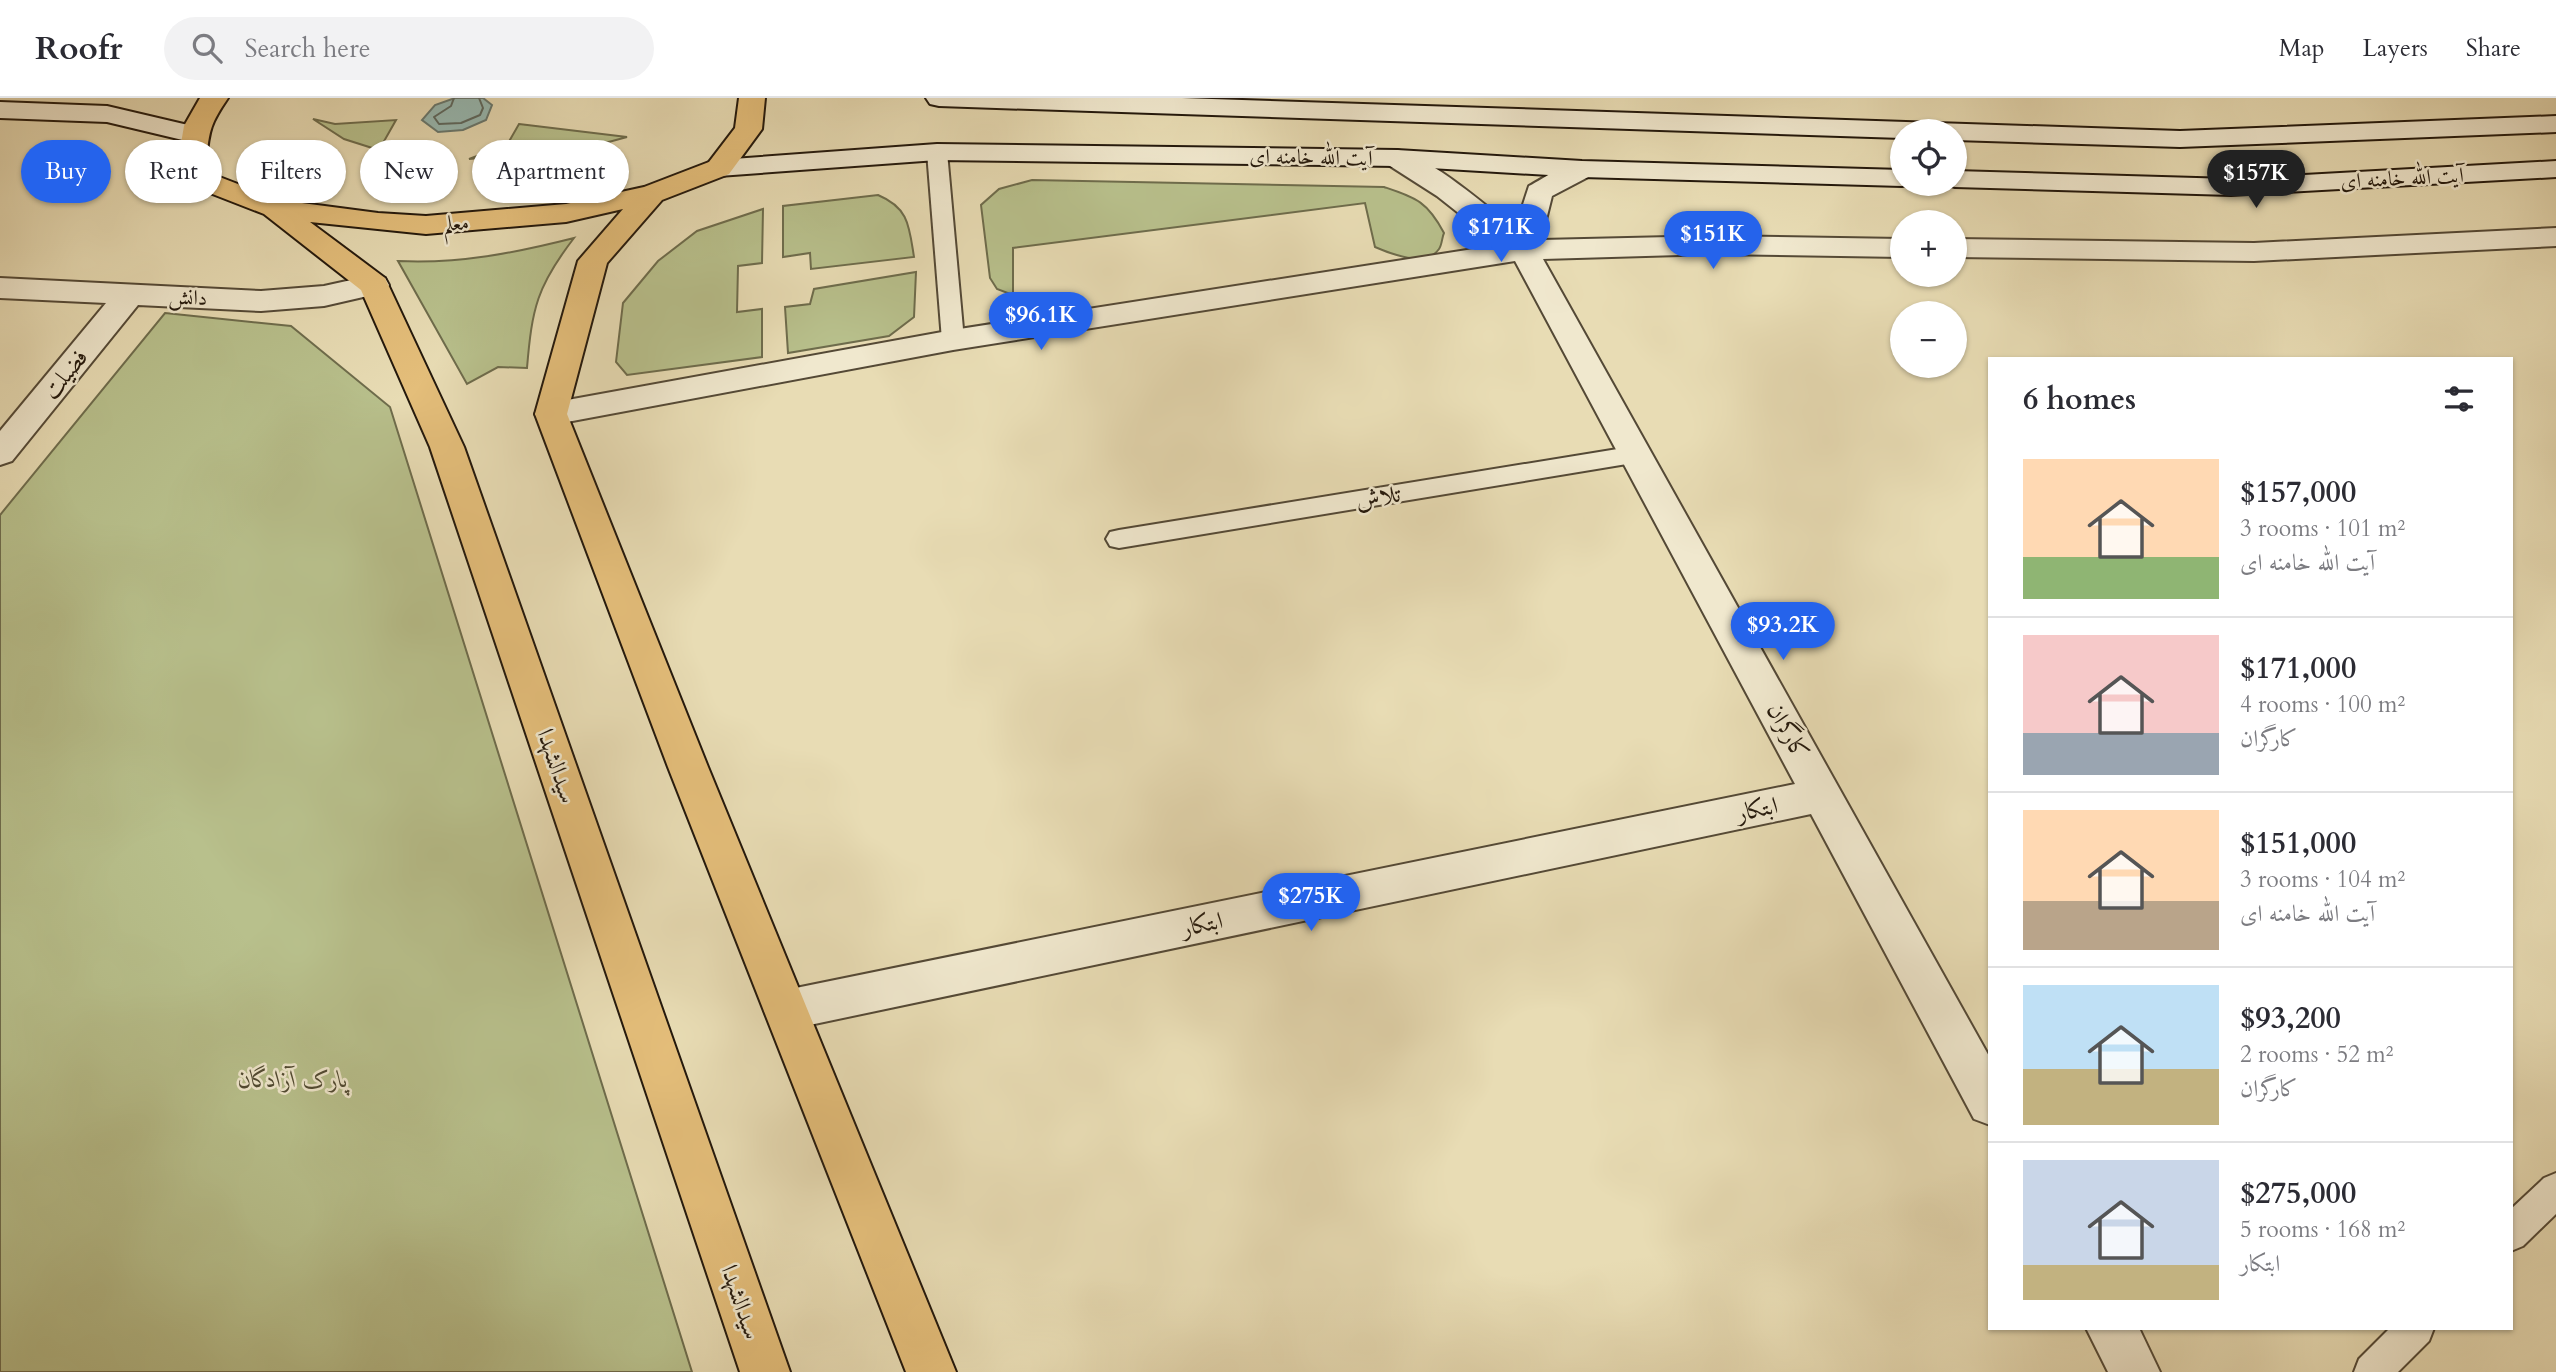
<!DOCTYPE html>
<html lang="en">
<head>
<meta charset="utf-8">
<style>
  :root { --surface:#fff; --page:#f2f2f3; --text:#2b2b33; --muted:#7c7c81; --line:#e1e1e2; --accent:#2563eb }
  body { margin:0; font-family:Cardo,Amiri,serif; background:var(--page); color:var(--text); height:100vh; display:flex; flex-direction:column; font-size:26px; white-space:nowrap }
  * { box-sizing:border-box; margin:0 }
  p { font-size:23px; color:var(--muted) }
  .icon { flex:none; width:38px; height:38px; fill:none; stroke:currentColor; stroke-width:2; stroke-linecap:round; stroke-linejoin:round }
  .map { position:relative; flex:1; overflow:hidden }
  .details { position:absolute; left:1988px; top:259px; width:525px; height:973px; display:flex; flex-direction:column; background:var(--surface); border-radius:0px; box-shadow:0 2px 5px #0004 }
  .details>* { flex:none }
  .top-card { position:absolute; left:21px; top:42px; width:665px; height:63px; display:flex; gap:14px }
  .controls { position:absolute; left:1890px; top:21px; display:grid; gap:14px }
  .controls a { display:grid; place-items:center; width:77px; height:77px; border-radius:50%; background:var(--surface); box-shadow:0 2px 5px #0004; font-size:35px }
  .price { position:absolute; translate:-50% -60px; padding:0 16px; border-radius:24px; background:var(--accent); color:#fff; font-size:23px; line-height:46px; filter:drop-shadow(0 2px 4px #0008) }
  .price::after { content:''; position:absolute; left:50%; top:42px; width:21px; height:16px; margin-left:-10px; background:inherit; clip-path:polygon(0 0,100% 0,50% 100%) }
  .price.active { background:#222; color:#fff }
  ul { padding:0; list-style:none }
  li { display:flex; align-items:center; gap:21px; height:175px; padding:0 35px }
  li+li { border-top:2px solid var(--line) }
  li span { display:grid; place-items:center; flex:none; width:196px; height:140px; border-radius:0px; color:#555 }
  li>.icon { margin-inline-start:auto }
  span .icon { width:84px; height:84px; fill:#fffc; stroke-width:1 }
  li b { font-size:30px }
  h2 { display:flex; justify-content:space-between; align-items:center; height:84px; padding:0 35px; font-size:30px }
  .pill { padding:0 24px; border-radius:32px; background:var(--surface); box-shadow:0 2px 5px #0004; font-size:24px; line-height:63px }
  .pill.active { background:var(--accent); color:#fff }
  header { display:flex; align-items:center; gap:42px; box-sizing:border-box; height:98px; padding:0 35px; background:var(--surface); border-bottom:2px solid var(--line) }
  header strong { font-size:33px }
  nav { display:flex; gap:38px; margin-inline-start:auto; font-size:24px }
  .search { width:490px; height:63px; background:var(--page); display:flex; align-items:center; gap:18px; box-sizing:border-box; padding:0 24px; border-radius:38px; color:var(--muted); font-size:26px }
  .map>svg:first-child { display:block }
  .green { fill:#b8c08c; stroke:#6e6c4c; stroke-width:2 }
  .water { fill:#98bab3; stroke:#697970; stroke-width:2 }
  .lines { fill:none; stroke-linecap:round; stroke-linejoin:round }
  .shore { stroke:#5e6960; stroke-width:2 }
  .lane-casing { stroke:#544936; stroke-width:4 }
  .street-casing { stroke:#544936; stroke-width:4 }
  .secondary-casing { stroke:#23180c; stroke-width:4 }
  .primary-casing { stroke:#23180c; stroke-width:4 }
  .lane { fill:#f0e8ce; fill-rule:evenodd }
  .street { fill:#f0e8ce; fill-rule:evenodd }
  .secondary { fill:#f0e8ce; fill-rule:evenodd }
  .primary { fill:#e4be7a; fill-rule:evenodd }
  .labels { text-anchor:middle; stroke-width:5; stroke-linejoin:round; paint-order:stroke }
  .far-street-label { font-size:21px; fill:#23180c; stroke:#f0e8ce }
  .street-label { font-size:24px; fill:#23180c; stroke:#f0e8ce }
  .park-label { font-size:24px; font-style:italic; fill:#504a32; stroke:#f0e8ce }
</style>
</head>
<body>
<header>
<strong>Roofr</strong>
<div class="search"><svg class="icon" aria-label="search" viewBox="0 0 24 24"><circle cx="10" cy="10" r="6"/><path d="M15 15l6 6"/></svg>Search here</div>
<nav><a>Map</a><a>Layers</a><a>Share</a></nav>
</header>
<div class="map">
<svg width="2556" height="1274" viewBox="0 0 2556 1274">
  <rect width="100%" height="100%" fill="#e8dcb4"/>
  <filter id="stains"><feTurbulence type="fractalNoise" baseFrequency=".00286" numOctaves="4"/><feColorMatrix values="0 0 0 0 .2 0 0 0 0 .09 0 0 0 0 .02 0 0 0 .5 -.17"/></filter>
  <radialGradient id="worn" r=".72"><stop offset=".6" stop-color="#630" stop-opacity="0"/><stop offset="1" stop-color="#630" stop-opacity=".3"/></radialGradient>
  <g class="green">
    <polygon points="313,21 335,26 396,22 383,45 388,55 344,41"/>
    <polygon points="519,26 627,39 583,51 469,61 507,47"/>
    <path d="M1032,82L1384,89C1416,100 1427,103 1444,135C1442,139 1442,147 1439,151C1426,170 1391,156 1375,149L1365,105L1013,150V197L997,191L990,180L981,107L999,91Z"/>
    <path d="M878,97C909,110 909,128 914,159L811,171L810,155L783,159V108Z"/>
    <polygon points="763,111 762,165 738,168 737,214 762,211 762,259 627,277 616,264 623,205 658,163 697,133"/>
    <path d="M574,140C537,188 532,210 527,270L498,269L467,286L398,163C459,166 515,155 574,140Z"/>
    <polygon points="916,174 914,219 889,238 788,255 785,209 810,206 814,191"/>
    <polygon points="165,215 291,228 390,309 692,1274 0,1274 0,417"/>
  </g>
  <polygon class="water" points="455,0 483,0 492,7 486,22 463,32 438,34 422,22 435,7"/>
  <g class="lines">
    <polyline class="shore" points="454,0 451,8 434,19 439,26 461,25 480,17 483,10 479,0"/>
    <g class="lane-casing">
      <g id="lane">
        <polygon points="937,48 944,50 947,54 964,242 961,247 953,249 945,247 942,242 927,54 930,50"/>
        <polygon points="1636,348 1645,351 1648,357 1645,363 1119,450 1110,448 1106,441 1110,434 1119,432"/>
        <polygon points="2556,1075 2556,1116 2523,1148 2511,1153 2511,1111 2544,1080"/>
        <polygon points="2390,1230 2434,1230 2429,1243 2398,1274 2354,1274 2359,1261"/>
      </g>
    </g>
    <g class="street-casing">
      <g id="street">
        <path d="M1397,52C1433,61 1485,107 1515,131L1529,88C1548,78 1570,60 1592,65L1596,71L1592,77L1552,98L1541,142L1714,138L1902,141V159L1714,156L1543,161L1990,960V1027L1974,1021L1811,716L786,932L771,926L764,912L771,898L786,892L1795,686L1515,163L953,252L551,327L540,324L535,316L540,308L551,305L953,232L1499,147L1437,98L1387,66L1383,60L1387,54Z"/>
        <polygon points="2556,130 2556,148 2254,163 1955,159 1955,141 2254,145"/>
        <polygon points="374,177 385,180 389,187 385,194 324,208 261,213 138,207 12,363 0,367 0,333 106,205 0,200 0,180 261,193 324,188"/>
        <polygon points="2086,1230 2139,1230 2160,1274 2108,1274"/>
      </g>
    </g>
    <g class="secondary-casing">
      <g id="secondary">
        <polygon points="926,0 1182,0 2180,33 2556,18 2556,34 2180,49 1955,42 1955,33 1902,33 1902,40 939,8 930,6"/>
        <polygon points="0,4 107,8 205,31 209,37 205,43 195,45 107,24 0,20"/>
        <polygon points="937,46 1397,52 1582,63 1902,72 1902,86 1912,86 1902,88 1582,79 1397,68 937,62 719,78 709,76 705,70 709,64 719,62"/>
        <polygon points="2556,63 2556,79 2231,97 1955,89 1944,86 1955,86 1955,73 2231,81"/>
      </g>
    </g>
    <g class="primary-casing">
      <path id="primary" d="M200,0H228C211,25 209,31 206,63L217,78L279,102L378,115L426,118L566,106L644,89L709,64L735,30L739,0H765L762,31L729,76L662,102L607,165L567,316L708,669L956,1274H906L668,669L535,316L578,163L623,111L566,124L426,136L310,124L385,180L464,349L790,1274H740L430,349L361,192L264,116L197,90L178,63L184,28Z"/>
    </g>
    <use href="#lane" class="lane"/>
    <use href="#street" class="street"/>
    <use href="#secondary" class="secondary"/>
    <use href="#primary" class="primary"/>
  </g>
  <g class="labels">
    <g class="far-street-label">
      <text transform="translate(1311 59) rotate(1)" y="7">آیت الله خامنه ای</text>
      <text transform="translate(2402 80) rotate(-3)" y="7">آیت الله خامنه ای</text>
      <text transform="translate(456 125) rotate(-4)" y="7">معلم</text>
      <text transform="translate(188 199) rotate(3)" y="7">دانش</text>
    </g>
    <g class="street-label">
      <text transform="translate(65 276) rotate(-51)" y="8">فضیلت</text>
      <text transform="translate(1378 399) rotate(-9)" y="8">تلاش</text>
      <text transform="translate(1788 633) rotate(61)" y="8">کارگران</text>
      <text transform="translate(557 668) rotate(71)" y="8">سیدالشهدا</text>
      <text transform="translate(1757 711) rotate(-12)" y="8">ابتکار</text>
      <text transform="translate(1202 826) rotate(-12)" y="8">ابتکار</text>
      <text transform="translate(741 1204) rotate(71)" y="8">سیدالشهدا</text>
    </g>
    <g class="park-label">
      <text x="293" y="989">پارک آزادگان</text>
    </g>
  </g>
  <rect width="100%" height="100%" filter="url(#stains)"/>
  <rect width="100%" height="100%" fill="url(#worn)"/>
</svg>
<div class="controls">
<a><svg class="icon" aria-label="locate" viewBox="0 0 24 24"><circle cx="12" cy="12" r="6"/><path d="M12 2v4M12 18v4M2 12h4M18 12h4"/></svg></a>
<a>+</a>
<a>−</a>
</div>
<b class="price active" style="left:2256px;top:112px">$157K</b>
<b class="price" style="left:1501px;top:166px">$171K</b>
<b class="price" style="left:1713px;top:173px">$151K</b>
<b class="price" style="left:1041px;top:254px">$96.1K</b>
<b class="price" style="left:1783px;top:564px">$93.2K</b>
<b class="price" style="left:1311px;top:835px">$275K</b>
<div class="top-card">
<a class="pill active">Buy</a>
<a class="pill">Rent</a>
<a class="pill">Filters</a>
<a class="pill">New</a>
<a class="pill">Apartment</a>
</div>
<section class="details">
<h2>6 homes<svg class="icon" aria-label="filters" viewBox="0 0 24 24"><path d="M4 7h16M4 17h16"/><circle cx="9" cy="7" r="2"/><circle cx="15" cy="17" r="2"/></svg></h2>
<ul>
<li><span style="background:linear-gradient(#ffd9b3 70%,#8fb573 0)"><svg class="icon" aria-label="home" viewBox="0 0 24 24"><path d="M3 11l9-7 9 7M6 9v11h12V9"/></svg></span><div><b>$157,000</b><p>3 rooms · 101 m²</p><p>آیت الله خامنه ای</p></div></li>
<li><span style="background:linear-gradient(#f6c9c9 70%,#9aa5b1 0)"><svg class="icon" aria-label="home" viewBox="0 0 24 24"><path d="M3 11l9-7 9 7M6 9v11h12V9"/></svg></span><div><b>$171,000</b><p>4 rooms · 100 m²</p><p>کارگران</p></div></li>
<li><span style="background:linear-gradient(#ffd9b3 65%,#b9a48a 0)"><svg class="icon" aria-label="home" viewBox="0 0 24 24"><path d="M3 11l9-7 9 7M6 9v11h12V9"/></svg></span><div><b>$151,000</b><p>3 rooms · 104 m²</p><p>آیت الله خامنه ای</p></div></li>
<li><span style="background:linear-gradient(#bfe0f5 60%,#c2b280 0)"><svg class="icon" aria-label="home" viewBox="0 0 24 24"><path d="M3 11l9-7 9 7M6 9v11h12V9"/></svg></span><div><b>$93,200</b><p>2 rooms · 52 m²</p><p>کارگران</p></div></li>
<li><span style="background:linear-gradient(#c9d6e8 75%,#c2b280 0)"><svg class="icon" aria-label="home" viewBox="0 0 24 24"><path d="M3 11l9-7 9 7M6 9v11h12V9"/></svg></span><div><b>$275,000</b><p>5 rooms · 168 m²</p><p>ابتکار</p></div></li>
</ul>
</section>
</div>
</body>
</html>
